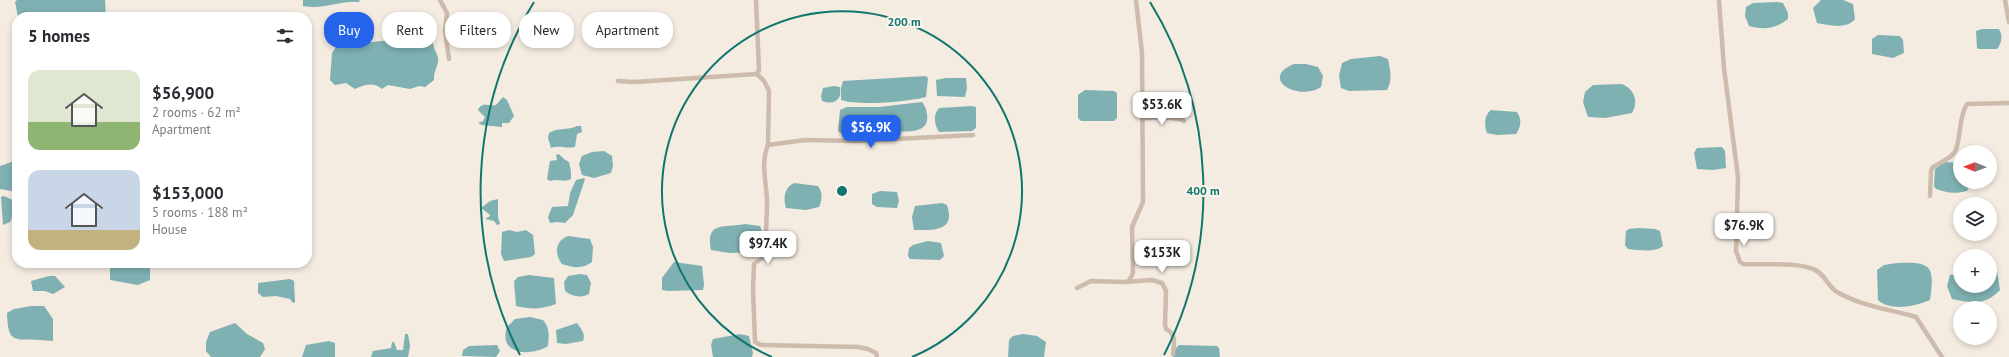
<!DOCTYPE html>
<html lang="en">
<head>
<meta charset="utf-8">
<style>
  :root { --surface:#fff; --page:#f2f2f3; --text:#2b2b33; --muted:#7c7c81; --accent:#2563eb }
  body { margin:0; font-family:"PT Sans",sans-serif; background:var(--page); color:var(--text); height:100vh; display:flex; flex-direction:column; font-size:15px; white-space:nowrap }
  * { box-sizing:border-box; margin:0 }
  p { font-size:13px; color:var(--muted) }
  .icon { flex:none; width:22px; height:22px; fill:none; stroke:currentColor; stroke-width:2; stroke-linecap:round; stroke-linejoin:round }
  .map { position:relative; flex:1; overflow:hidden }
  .sheet { position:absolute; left:12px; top:12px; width:300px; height:256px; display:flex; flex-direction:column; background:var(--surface); border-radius:16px; box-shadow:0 2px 6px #0003 }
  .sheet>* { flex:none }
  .banner { position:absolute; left:324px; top:12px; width:380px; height:36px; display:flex; gap:8px }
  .needle { width:26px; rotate:271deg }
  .tools { position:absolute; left:1953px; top:145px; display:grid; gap:8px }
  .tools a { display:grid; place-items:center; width:44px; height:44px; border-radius:50%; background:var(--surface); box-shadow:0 2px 6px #0003; font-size:20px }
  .price { position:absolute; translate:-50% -34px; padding:0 9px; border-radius:8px; background:#fff; color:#222; font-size:13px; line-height:26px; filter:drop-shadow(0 1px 2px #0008) }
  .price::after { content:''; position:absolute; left:50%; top:24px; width:12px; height:9px; margin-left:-6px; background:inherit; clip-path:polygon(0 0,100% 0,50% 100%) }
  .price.on { background:var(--accent); color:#fff }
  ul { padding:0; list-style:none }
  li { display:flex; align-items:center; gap:12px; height:100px; padding:0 16px }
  li span { display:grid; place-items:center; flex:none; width:112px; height:80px; border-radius:12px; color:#555 }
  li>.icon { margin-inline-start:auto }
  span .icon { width:48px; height:48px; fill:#fffc; stroke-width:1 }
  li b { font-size:17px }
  h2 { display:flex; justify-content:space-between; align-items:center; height:48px; padding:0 16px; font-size:17px }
  .pill { padding:0 14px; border-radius:16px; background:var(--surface); box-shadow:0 2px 6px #0003; font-size:14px; line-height:36px }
  .pill.on { background:var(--accent); color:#fff }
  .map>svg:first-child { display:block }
  .water { fill:#7fb0b2 }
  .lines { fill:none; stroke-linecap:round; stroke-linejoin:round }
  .street { stroke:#cdbbac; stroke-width:4.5 }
  .ring { fill:none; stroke:#0f766e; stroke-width:2 }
  .centre { fill:#0f766e; stroke:#fbf5ee; stroke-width:2 }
  .ring-label { font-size:12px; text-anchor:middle; font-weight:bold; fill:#0f766e; stroke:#fbf5ee; stroke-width:4; stroke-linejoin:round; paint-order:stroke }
</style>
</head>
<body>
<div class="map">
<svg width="2009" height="357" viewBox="0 0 2009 357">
  <rect width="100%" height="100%" fill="#f4ebe1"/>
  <g class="water">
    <polygon points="17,0 105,0 106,17 18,17 15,2"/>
    <path d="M303,0H359L360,2C341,0 323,10 303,6Z"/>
    <path d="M1821,0H1843L1853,4L1855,19C1846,30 1829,25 1817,23L1813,8Z"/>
    <path d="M1778,2L1783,3L1788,13V19C1775,29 1764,30 1749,26L1745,16L1746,7L1753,3Z"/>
    <path d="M1982,29H1999C2003,36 2002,42 1997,49H1979L1977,48L1976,31Z"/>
    <polygon points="1878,35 1900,36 1903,40 1904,53 1893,58 1872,54 1872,39"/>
    <path d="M429,36L433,41C433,48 436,51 438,57C439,66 433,72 434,80L425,87L419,86L410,89L388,85L382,89C374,82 365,84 355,89L346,83L335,85L330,80L332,53L339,42L354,44Z"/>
    <path d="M1380,56L1388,59C1390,70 1393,80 1387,90L1349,91L1341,88L1339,76L1342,63L1351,59Z"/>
    <path d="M1294,64H1306L1318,67L1323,76L1321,87C1297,102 1259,78 1294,64Z"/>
    <path d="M926,76L928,78L926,97C906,102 860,106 841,100V88L843,81Z"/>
    <polygon points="946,78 966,78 967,88 965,97 937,96 936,80"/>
    <path d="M1622,84C1634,89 1639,101 1632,113L1605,118L1588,117L1583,102L1585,92L1593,85Z"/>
    <path d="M834,86L840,87C842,101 834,105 822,101L821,96L823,88Z"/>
    <polygon points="1085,90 1114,91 1117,93 1117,118 1114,121 1081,121 1078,118 1078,95"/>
    <path d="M503,97L507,100L514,116L509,123H502V127L482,125L478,123L483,121L485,117L478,110C482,101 489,107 496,105Z"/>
    <path d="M922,102C925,106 926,108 927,114C930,133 910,131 896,132V128H891L890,132L851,135L840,133L838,131L840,110L847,107H879Z"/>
    <path d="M971,106L976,107V128L972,131L939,132C934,124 933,114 939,108Z"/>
    <path d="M1491,110L1517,112C1522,119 1521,127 1516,134L1497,135L1487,133C1484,124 1484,116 1491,110Z"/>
    <path d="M577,126H581L582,132L577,134L575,147C566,149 560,145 551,148L548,138L549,133C558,127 567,131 577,126Z"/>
    <polygon points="1722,147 1725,151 1726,168 1713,170 1697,169 1694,153 1697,148"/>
    <polygon points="604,151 612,156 613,166 611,173 594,178 582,175 579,164 582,156 592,152"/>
    <path d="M559,154L564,159L569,162L571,171V179C564,183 557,178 550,181L547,179L550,161L557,160L556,155Z"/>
    <polygon points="17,160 17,192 0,189 0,166"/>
    <path d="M1947,162L1960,163V182H1972L1967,191C1955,194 1947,193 1936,189L1934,186L1935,169L1941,164Z"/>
    <polygon points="584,178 585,179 573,215 565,223 557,222 550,223 548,217 552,207 568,206 570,193 576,180"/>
    <path d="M794,183L818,186C823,193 822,200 819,207L806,210L786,208C783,198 784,188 794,183Z"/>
    <polygon points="880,191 897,192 899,201 897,208 877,207 872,204 872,194"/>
    <polygon points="4,196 15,201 16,208 10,222 3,225 1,197"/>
    <polygon points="498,199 498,217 500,224 497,225 494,221 485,219 490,216 489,214 481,208 490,201"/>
    <path d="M942,203L947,205C956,232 933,230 914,230L912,217L915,206Z"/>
    <path d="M745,224L760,226L763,234L761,252L729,253L711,250C705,221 724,228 745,224Z"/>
    <path d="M1638,228L1655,229L1660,231L1663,246C1654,253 1639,250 1628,249L1625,245L1626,231L1629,229Z"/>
    <polygon points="509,230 517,232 526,230 533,235 535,254 531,257 504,261 501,254 502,232"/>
    <path d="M568,236L590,239L593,247L592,262C583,269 573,268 562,264C554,254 555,241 568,236Z"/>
    <polygon points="928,241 941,243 944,256 940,260 910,259 908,256 909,248 913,245"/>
    <polygon points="674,262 702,266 704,285 703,290 668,291 662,290 662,278"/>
    <polygon points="110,263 150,263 150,280 138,285 110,280"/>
    <path d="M1897,263C1931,262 1935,265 1930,300C1916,306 1891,312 1878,300L1877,270L1884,265Z"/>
    <path d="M1990,269L1997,271L2000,290C1985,306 1972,303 1952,299L1947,286L1950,275L1960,274V286H1990Z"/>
    <path d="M580,274L587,275L591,283L589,294C582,298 572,297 565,291L564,282L568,276Z"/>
    <path d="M529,275L554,278L556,304C542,309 531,310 516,306L514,281L518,277Z"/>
    <polygon points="49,276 55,276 65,287 53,294 45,291 33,291 31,281"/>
    <polygon points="290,279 294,281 295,302 293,303 290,299 276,296 263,297 258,293 258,283"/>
    <path d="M31,306H44L53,319V341C48,341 44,340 40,340C14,339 8,344 7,313L14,309Z"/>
    <path d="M530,317L543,320C550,328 549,336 548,346C530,357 498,355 507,327L515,319Z"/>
    <polygon points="235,323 247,334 263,343 265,349 260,357 211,357 206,351 206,342 210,332"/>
    <path d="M577,323C581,329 586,334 583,341L566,344L557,343L556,330Z"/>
    <polygon points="405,334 408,334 410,346 408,357 371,357 373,351 391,348 392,342 394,342 397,350 403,350"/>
    <polygon points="740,334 749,336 753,353 752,357 713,357 711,345 713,339"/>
    <polygon points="1023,334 1037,336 1046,342 1044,357 1008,357 1009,340 1013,336"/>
    <polygon points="329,341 335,343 335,357 302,357 306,345"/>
    <polygon points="497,345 500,351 496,357 462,356 463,350 469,346"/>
    <polygon points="1179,345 1217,346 1219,348 1220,357 1173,357 1175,349"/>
  </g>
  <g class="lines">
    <g class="street">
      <polyline points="440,0 447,13 445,31 449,59"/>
      <path d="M1719,0L1724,68L1738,177L1736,251L1740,262L1743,264C1761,265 1798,262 1813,269C1825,273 1827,286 1837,292C1861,306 1889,309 1916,317L1942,357"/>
      <polyline points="2005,0 2009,22"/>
      <path d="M757,74L764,81L769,91L768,145C760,164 767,183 767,203C767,221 765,239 765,256L754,264L753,289L755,342L761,345L858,347L868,349L876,353L877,357"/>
      <polyline points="618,81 634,82 757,74 759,70 756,0"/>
      <path d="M1142,119C1149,116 1177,117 1184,121"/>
      <polyline points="768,145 805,140 857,141 973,135"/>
      <path d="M1930,196L1931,171L1933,167C1941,162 1948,160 1954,153C1961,145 1958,117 1967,104L2009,103"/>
      <polyline points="1129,281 1133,273 1132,227 1143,202 1142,53 1136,0"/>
      <path d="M1077,288L1091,281L1123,282L1152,280L1162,283L1166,291L1165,325L1166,329C1177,335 1174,343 1173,354"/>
    </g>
  </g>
  <g class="ring">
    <path d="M772 357A180 180 0 1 1 912 357"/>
    <path d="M520 355A361 361 0 0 1 534 2M1150 2A361 361 0 0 1 1164 355"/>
  </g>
  <circle cx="842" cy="191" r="6" class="centre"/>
  <g class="ring-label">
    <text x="904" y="26">200 m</text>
    <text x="1203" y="195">400 m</text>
  </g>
</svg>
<div class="tools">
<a><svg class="needle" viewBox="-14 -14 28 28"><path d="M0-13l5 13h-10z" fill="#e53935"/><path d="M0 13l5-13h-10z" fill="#7c7c81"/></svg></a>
<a><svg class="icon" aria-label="layers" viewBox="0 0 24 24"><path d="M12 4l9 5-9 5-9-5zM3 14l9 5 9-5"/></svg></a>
<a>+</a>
<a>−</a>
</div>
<b class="price" style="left:1162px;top:126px">$53.6K</b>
<b class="price on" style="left:871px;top:149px">$56.9K</b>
<b class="price" style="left:1744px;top:247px">$76.9K</b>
<b class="price" style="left:768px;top:265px">$97.4K</b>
<b class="price" style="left:1162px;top:274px">$153K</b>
<div class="banner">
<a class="pill on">Buy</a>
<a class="pill">Rent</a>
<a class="pill">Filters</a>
<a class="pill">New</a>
<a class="pill">Apartment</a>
</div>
<section class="sheet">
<h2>5 homes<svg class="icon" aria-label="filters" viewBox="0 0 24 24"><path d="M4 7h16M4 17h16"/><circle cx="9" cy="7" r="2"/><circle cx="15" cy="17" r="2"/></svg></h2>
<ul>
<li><span style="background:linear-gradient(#dfe7d0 65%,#8fb573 0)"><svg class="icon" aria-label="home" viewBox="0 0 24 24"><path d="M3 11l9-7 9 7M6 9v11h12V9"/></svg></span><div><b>$56,900</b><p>2 rooms · 62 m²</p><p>Apartment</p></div></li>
<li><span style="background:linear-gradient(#c9d6e8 75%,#c2b280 0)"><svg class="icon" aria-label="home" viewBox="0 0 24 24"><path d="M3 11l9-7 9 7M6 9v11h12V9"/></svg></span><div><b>$153,000</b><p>5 rooms · 188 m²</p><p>House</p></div></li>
</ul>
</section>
</div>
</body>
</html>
